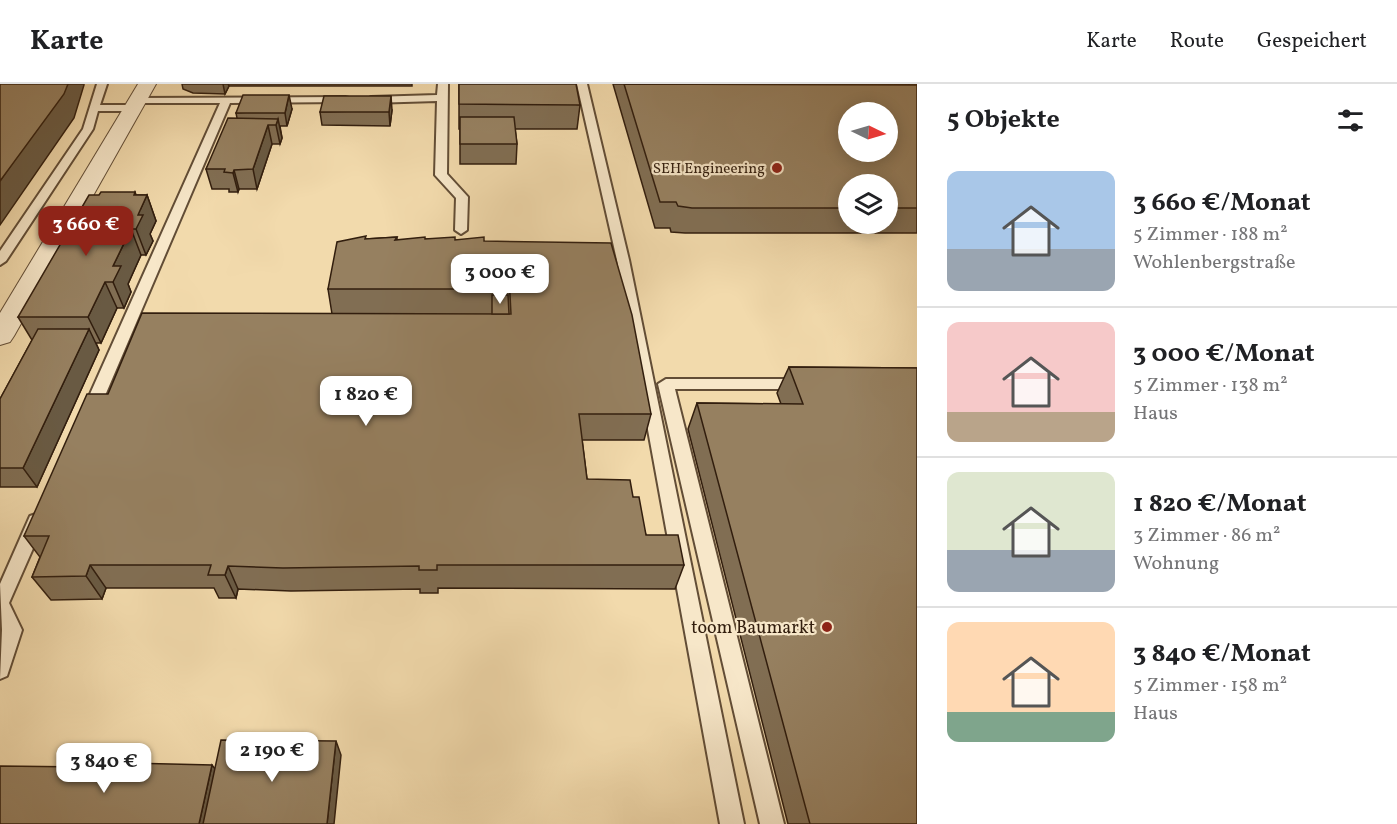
<!DOCTYPE html>
<html lang="de">
<head>
<meta charset="utf-8">
<style>
  :root { --surface:#fff; --page:#f6f6f6; --text:#202124; --muted:#757577; --line:#e0e0e0; --accent:#8f2418 }
  body { margin:0; font-family:Vollkorn,serif; background:var(--page); color:var(--text); height:100vh; display:flex; flex-direction:column; font-size:22px; white-space:nowrap }
  * { box-sizing:border-box; margin:0 }
  p { font-size:20px; color:var(--muted) }
  .icon { flex:none; width:33px; height:33px; fill:none; stroke:currentColor; stroke-width:2; stroke-linecap:round; stroke-linejoin:round }
  .map { position:relative; flex:1; overflow:hidden }
  .drawer { display:flex; flex-direction:column; background:var(--surface); width:480px }
  .drawer>* { flex:none }
  .needle { width:39px; rotate:95deg }
  .buttons { position:absolute; left:838px; top:18px; display:grid; gap:12px }
  .buttons a { display:grid; place-items:center; width:60px; height:60px; border-radius:50%; background:var(--surface); box-shadow:0 3px 15px #0003; font-size:30px }
  .price { position:absolute; translate:-50% -51px; padding:0 14px; border-radius:12px; background:#fff; color:#222; font-size:20px; line-height:39px; filter:drop-shadow(0 2px 3px #0008) }
  .price::after { content:''; position:absolute; left:50%; top:36px; width:18px; height:14px; margin-left:-9px; background:inherit; clip-path:polygon(0 0,100% 0,50% 100%) }
  .price.selected { background:var(--accent); color:#fff }
  ul { padding:0; list-style:none }
  li { display:flex; align-items:center; gap:18px; height:150px; padding:0 30px }
  li+li { border-top:2px solid var(--line) }
  li span { display:grid; place-items:center; flex:none; width:168px; height:120px; border-radius:12px; color:#555 }
  li>.icon { margin-inline-start:auto }
  span .icon { width:72px; height:72px; fill:#fffc; stroke-width:1 }
  li b { font-size:26px }
  h2 { display:flex; justify-content:space-between; align-items:center; height:72px; padding:0 30px; font-size:26px }
  header { display:flex; align-items:center; gap:36px; box-sizing:border-box; height:84px; padding:0 30px; background:var(--surface); border-bottom:2px solid var(--line) }
  header strong { font-size:28px }
  nav { display:flex; gap:33px; margin-inline-start:auto; font-size:21px }
  main { display:flex; flex:1; min-height:0 }
  .map>svg:first-child { display:block }
  .lines { fill:none; stroke-linecap:round; stroke-linejoin:round }
  .service-casing { stroke:#624d36; stroke-width:4 }
  .minor-casing { stroke:#624d36; stroke-width:2 }
  .service { fill:#f7e7c9; fill-rule:evenodd }
  .minor { fill:#f7e7c9; fill-rule:evenodd }
  .wall { fill:#816e53; stroke:#321e0e; stroke-width:1.5; fill-rule:evenodd }
  .shaded-wall { fill:#695a43; stroke:#321e0e; stroke-width:1.5 }
  .building { fill:#968060; stroke:#321e0e; stroke-width:1.5; fill-rule:evenodd }
  .poi-dot { fill:#8f2418; stroke:#f7e7c9; stroke-width:2 }
  .labels { text-anchor:middle; stroke-width:4.5; stroke-linejoin:round; paint-order:stroke }
  .far-poi-label { font-size:15px; fill:#321e0e; stroke:#f7e7c9; text-anchor:end }
  .poi-label { font-size:18px; fill:#321e0e; stroke:#f7e7c9; text-anchor:end }
</style>
</head>
<body>
<header>
<strong>Karte</strong>
<nav><a>Karte</a><a>Route</a><a>Gespeichert</a></nav>
</header>
<main>
<div class="map">
<svg width="917" height="740" viewBox="0 0 917 740">
  <rect width="100%" height="100%" fill="#f2daac"/>
  <filter id="stains"><feTurbulence type="fractalNoise" baseFrequency=".00333" numOctaves="4"/><feColorMatrix values="0 0 0 0 .2 0 0 0 0 .09 0 0 0 0 .02 0 0 0 .5 -.17"/></filter>
  <radialGradient id="worn" r=".72"><stop offset=".6" stop-color="#630" stop-opacity="0"/><stop offset="1" stop-color="#630" stop-opacity=".3"/></radialGradient>
  <g class="lines">
    <g class="service-casing">
      <g id="service">
        <polygon points="97,0 107,0 100,21 133,21 138,24 133,27 98,27 93,45 6,177 0,181 0,167 83,45"/>
        <polygon points="438,0 448,0 447,90 468,113 467,146 461,150 455,146 456,114 435,91 437,17 371,19 366,16 371,13 437,11"/>
        <polygon points="577,0 587,0 629,176 744,740 720,740 617,176"/>
        <polygon points="345,13 349,14 349,18 230,19 98,328 96,332 84,332 82,328 220,19 138,19 134,18 134,14"/>
        <polygon points="666,295 804,295 812,300 804,305 675,305 784,740 760,740 658,300"/>
        <polygon points="36,430 42,432 45,437 9,519 22,546 7,592 0,595 2,546 0,500 30,432"/>
      </g>
    </g>
    <g class="minor-casing">
      <polygon id="minor" points="138,0 156,0 14,252 10,258 0,261 0,229"/>
    </g>
    <use href="#service" class="service"/>
    <use href="#minor" class="minor"/>
  </g>
  <g class="wall">
    <polygon points="182,0 412,0 412,2 229,2 225,10 193,9 183,5"/>
    <polygon points="459,0 580,21 577,45 515,45 517,60 516,80 460,80 460,45 459,45"/>
    <path d="M613,0H791L792,1H872L871,0H909V1H917V149H685L671,148L670,144H655ZM849,100H888V140H849Z"/>
    <polygon points="292,25 287,42 280,42 282,54 280,60 272,60 257,105 239,105 238,108 229,108 229,105 212,105 206,85 237,34 236,29"/>
    <polygon points="392,26 390,42 322,41 320,28"/>
    <polygon points="137,111 147,111 156,137 150,150 153,157 146,171 141,171 128,200 131,208 124,224 117,224 101,259 96,259 99,266 37,403 0,403 0,315 32,256 18,233"/>
    <polygon points="397,153 397,156 425,155 484,157 651,330 644,356 582,356 587,395 633,413 646,451 684,481 675,505 438,504 438,509 420,509 420,505 291,507 238,505 236,514 219,514 214,504 106,504 102,515 51,516 32,493 40,473 24,452 108,310 332,230 328,205 366,155"/>
    <polygon points="789,283 917,284 917,740 788,740 688,345 697,319 781,320 777,309"/>
  </g>
  <g class="shaded-wall">
    <polygon points="68,0 84,0 84,1 74,34 0,141 0,97"/>
    <polygon points="223,0 228,0 229,2 225,10"/>
    <polygon points="289,11 292,25 287,42 285,29"/>
    <polygon points="391,12 392,26 390,42 389,28"/>
    <polygon points="278,35 282,54 280,60 276,41"/>
    <polygon points="268,41 272,60 257,105 253,85"/>
    <polygon points="234,86 239,105 238,108 233,89"/>
    <polygon points="135,108 141,124 147,111 156,137 150,150 153,157 146,171 136,145 138,131 134,111"/>
    <polygon points="131,145 141,171 128,200 131,208 124,224 113,198 113,182"/>
    <polygon points="105,198 117,224 101,259 88,233"/>
    <polygon points="89,245 99,266 37,403 23,384"/>
    <polygon points="90,481 106,504 102,515 86,492"/>
    <polygon points="228,482 238,505 236,514 225,491"/>
    <polygon points="336,657 341,671 334,740 327,740"/>
    <polygon points="212,681 225,698 216,740 199,740"/>
  </g>
  <g class="building">
    <polygon points="0,0 68,0 64,10 0,97"/>
    <polygon points="459,0 576,0 580,21 459,20"/>
    <path d="M624,0L917,1V124H888V100H849V124H692L678,122L676,118H660ZM849,28H888V68H849Z"/>
    <polygon points="243,11 289,11 285,29 236,29"/>
    <polygon points="324,12 391,12 389,28 320,28"/>
    <polygon points="460,33 514,33 517,60 460,60"/>
    <polygon points="228,34 278,35 276,41 268,41 253,85 234,86 233,89 224,88 225,85 206,85"/>
    <polygon points="101,108 135,108 134,111 147,111 138,131 143,131 136,145 131,145 113,182 121,182 113,198 105,198 88,233 18,233 89,111 99,111"/>
    <polygon points="366,152 365,155 397,153 395,156 425,153 425,155 455,153 455,156 484,153 484,157 611,159 632,231 651,330 579,330 587,395 630,396 633,413 639,413 646,451 678,451 684,481 437,481 437,486 419,486 419,482 283,484 228,482 225,491 208,491 211,481 90,481 86,492 32,493 49,452 24,452 87,310 108,310 142,229 511,230 509,192 492,192 492,205 328,205 337,158"/>
    <polygon points="492,211 508,211 509,230 492,230"/>
    <polygon points="38,245 89,245 23,384 0,384 0,315"/>
    <polygon points="789,283 917,284 917,740 810,740 697,319 803,320"/>
    <polygon points="221,656 336,657 327,740 203,740"/>
    <polygon points="86,678 212,681 199,740 0,740 0,682 84,683"/>
  </g>
  <g class="poi-dot">
    <circle cx="777" cy="84" r="6"/>
    <circle cx="827" cy="543" r="6"/>
  </g>
  <g class="labels">
    <g class="far-poi-label">
      <text x="765" y="89">SEH Engineering</text>
    </g>
    <g class="poi-label">
      <text x="815" y="549">toom Baumarkt</text>
    </g>
  </g>
  <rect width="100%" height="100%" filter="url(#stains)"/>
  <rect width="100%" height="100%" fill="url(#worn)"/>
</svg>
<div class="buttons">
<a><svg class="needle" viewBox="-14 -14 28 28"><path d="M0-13l5 13h-10z" fill="#e53935"/><path d="M0 13l5-13h-10z" fill="#757577"/></svg></a>
<a><svg class="icon" aria-label="layers" viewBox="0 0 24 24"><path d="M12 4l9 5-9 5-9-5zM3 14l9 5 9-5"/></svg></a>
</div>
<b class="price selected" style="left:86px;top:173px">3 660 €</b>
<b class="price" style="left:500px;top:221px">3 000 €</b>
<b class="price" style="left:366px;top:343px">1 820 €</b>
<b class="price" style="left:272px;top:699px">2 190 €</b>
<b class="price" style="left:104px;top:710px">3 840 €</b>
</div>
<section class="drawer">
<h2>5 Objekte<svg class="icon" aria-label="filters" viewBox="0 0 24 24"><path d="M4 7h16M4 17h16"/><circle cx="9" cy="7" r="2"/><circle cx="15" cy="17" r="2"/></svg></h2>
<ul>
<li><span style="background:linear-gradient(#a9c7e8 65%,#9aa5b1 0)"><svg class="icon" aria-label="home" viewBox="0 0 24 24"><path d="M3 11l9-7 9 7M6 9v11h12V9"/></svg></span><div><b>3 660 €/Monat</b><p>5 Zimmer · 188 m²</p><p>Wohlenbergstraße</p></div></li>
<li><span style="background:linear-gradient(#f6c9c9 75%,#b9a48a 0)"><svg class="icon" aria-label="home" viewBox="0 0 24 24"><path d="M3 11l9-7 9 7M6 9v11h12V9"/></svg></span><div><b>3 000 €/Monat</b><p>5 Zimmer · 138 m²</p><p>Haus</p></div></li>
<li><span style="background:linear-gradient(#dfe7d0 65%,#9aa5b1 0)"><svg class="icon" aria-label="home" viewBox="0 0 24 24"><path d="M3 11l9-7 9 7M6 9v11h12V9"/></svg></span><div><b>1 820 €/Monat</b><p>3 Zimmer · 86 m²</p><p>Wohnung</p></div></li>
<li><span style="background:linear-gradient(#ffd9b3 75%,#7fa58c 0)"><svg class="icon" aria-label="home" viewBox="0 0 24 24"><path d="M3 11l9-7 9 7M6 9v11h12V9"/></svg></span><div><b>3 840 €/Monat</b><p>5 Zimmer · 158 m²</p><p>Haus</p></div></li>
</ul>
</section>
</main>
</body>
</html>
